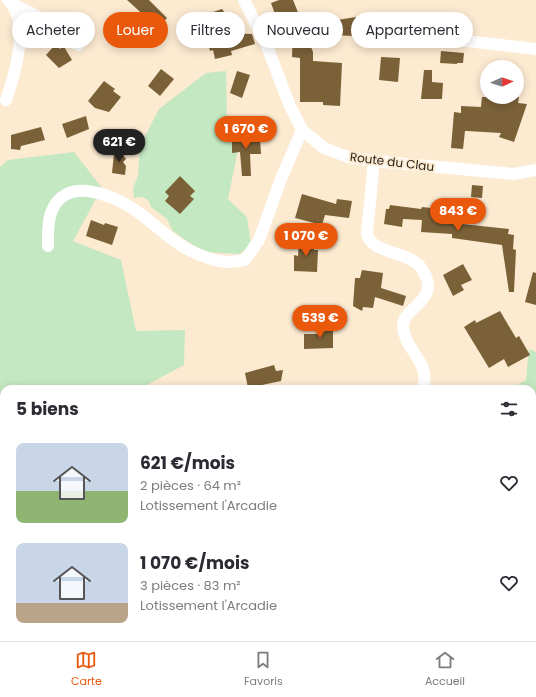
<!DOCTYPE html>
<html lang="fr">
<head>
<meta charset="utf-8">
<style>
  :root { --surface:#fff; --page:#f2f2f3; --text:#2b2b33; --muted:#7c7c81; --line:#e1e1e2; --accent:#ea580c }
  body { margin:0; font-family:Poppins,sans-serif; background:var(--page); color:var(--text); height:100vh; display:flex; flex-direction:column; font-size:15px; white-space:nowrap }
  * { box-sizing:border-box; margin:0 }
  p { font-size:13px; color:var(--muted) }
  .icon { flex:none; width:22px; height:22px; fill:none; stroke:currentColor; stroke-width:2; stroke-linecap:round; stroke-linejoin:round }
  .map { position:relative; flex:1; overflow:hidden }
  .side { position:absolute; left:0px; top:385px; width:536px; height:256px; display:flex; flex-direction:column; background:var(--surface); border-radius:12px 12px 0 0; box-shadow:0 2px 10px #0003 }
  .side>* { flex:none }
  .hud { position:absolute; left:12px; top:12px; width:512px; height:36px; display:flex; gap:8px }
  .needle { width:26px; rotate:87deg }
  .fabs { position:absolute; left:480px; top:60px; display:grid; gap:8px }
  .fabs a { display:grid; place-items:center; width:44px; height:44px; border-radius:50%; background:var(--surface); box-shadow:0 2px 10px #0003; font-size:20px }
  .price { position:absolute; translate:-50% -34px; padding:0 9px; border-radius:14px; background:var(--accent); color:#fff; font-size:13px; line-height:26px; filter:drop-shadow(0 1px 2px #0008) }
  .price::after { content:''; position:absolute; left:50%; top:24px; width:12px; height:9px; margin-left:-6px; background:inherit; clip-path:polygon(0 0,100% 0,50% 100%) }
  .price.current { background:#222; color:#fff }
  ul { padding:0; list-style:none }
  li { display:flex; align-items:center; gap:12px; height:100px; padding:0 16px }
  li span { display:grid; place-items:center; flex:none; width:112px; height:80px; border-radius:8px; color:#555 }
  li>.icon { margin-inline-start:auto }
  span .icon { width:48px; height:48px; fill:#fffc; stroke-width:1 }
  li b { font-size:17px }
  h2 { display:flex; justify-content:space-between; align-items:center; height:48px; padding:0 16px; font-size:17px }
  .pill { padding:0 14px; border-radius:18px; background:var(--surface); box-shadow:0 2px 10px #0003; font-size:14px; line-height:36px }
  .pill.current { background:var(--accent); color:#fff }
  .menu { display:flex; justify-content:space-around; align-items:center; height:56px; border-top:1px solid var(--line); background:var(--surface); font-size:11px; color:var(--muted) }
  .menu a { display:grid; justify-items:center; gap:2px }
  .menu .current { color:var(--accent) }
  .map>svg:first-child { display:block }
  .green { fill:#c4e8c1 }
  .building { fill:#7b6138 }
  .lines { fill:none; stroke-linecap:round; stroke-linejoin:round }
  .minor { stroke:#fff; stroke-width:12 }
  .labels { text-anchor:middle; stroke-width:4; stroke-linejoin:round; paint-order:stroke }
  .street-label { font-size:12px; fill:#241e15; stroke:#fcead1 }
</style>
</head>
<body>
<div class="map">
<svg width="536" height="641" viewBox="0 0 536 641">
  <rect width="100%" height="100%" fill="#fcead1"/>
  <g class="green">
    <polygon points="226,71 227,123 238,150 228,199 247,217 251,245 239,254 203,252 173,231 167,219 151,207 149,201 143,197 134,198 133,188 138,176 140,146 159,109 206,73"/>
    <polygon points="74,152 102,188 73,241 121,260 136,331 185,330 184,365 145,386 168,389 4,389 4,637 231,637 232,641 0,641 0,167 8,160"/>
    <polygon points="529,349 536,352 536,641 430,641 434,637 532,637 532,389 511,389 526,380"/>
  </g>
  <g class="building">
    <polygon points="127,0 149,0 167,18 158,28"/>
    <polygon points="279,0 293,0 304,27 325,25 325,22 356,17 354,36 306,34 313,52 313,61 342,63 340,106 323,105 323,102 300,102 300,58 292,57 293,22 282,26 277,13 275,14 271,3"/>
    <polygon points="222,9 230,20 228,33 252,34 255,44 231,51 232,55 215,59 213,50 210,51 206,36 214,36 207,14"/>
    <polygon points="77,27 86,34 82,39 73,32"/>
    <polygon points="55,45 60,49 63,45 72,60 59,68 46,55"/>
    <polygon points="441,51 464,53 463,63 457,63 457,64 440,63"/>
    <polygon points="381,57 400,58 398,82 379,80"/>
    <polygon points="161,69 174,79 160,96 148,86"/>
    <polygon points="424,70 432,70 432,82 443,83 442,99 421,99"/>
    <polygon points="237,71 250,75 242,98 230,93"/>
    <polygon points="104,81 115,89 113,91 121,97 109,112 95,108 88,101"/>
    <polygon points="482,97 519,97 518,103 527,104 514,142 499,137 501,133 467,131 465,131 463,149 451,148 454,112 461,113 461,106 481,107"/>
    <polygon points="86,116 89,129 67,138 62,124"/>
    <polygon points="41,127 45,140 21,146 20,150 11,149 11,135"/>
    <polygon points="258,134 258,138 260,138 261,154 250,154 251,176 242,176 240,152 232,153 232,136"/>
    <polygon points="115,144 126,159 123,162 126,166 125,175 112,173"/>
    <polygon points="180,176 195,191 190,196 194,199 180,214 165,201 169,196 165,192"/>
    <polygon points="472,185 483,186 482,198 471,197"/>
    <polygon points="302,194 336,204 337,199 352,201 349,218 325,215 322,225 295,218"/>
    <polygon points="390,205 421,209 422,207 440,209 440,216 462,219 462,224 509,229 508,234 514,235 513,249 516,250 514,292 509,292 502,245 452,238 452,234 421,232 422,220 403,219 402,227 384,224 386,209 389,209"/>
    <polygon points="91,220 104,225 105,223 118,227 112,245 86,236"/>
    <polygon points="299,238 310,239 309,245 314,246 314,250 318,250 317,272 294,271 294,255 298,256"/>
    <polygon points="463,264 472,280 461,285 464,290 453,296 443,275"/>
    <polygon points="362,270 383,273 381,288 406,296 403,306 375,297 373,308 363,307 362,311 353,306 355,278 360,278"/>
    <polygon points="533,272 536,273 536,305 525,302"/>
    <polygon points="500,311 516,338 519,336 530,355 508,367 504,359 489,368 464,327 475,320 476,323"/>
    <polygon points="319,327 333,327 333,348 304,349 304,334 319,334"/>
    <polygon points="274,365 276,371 283,370 281,381 248,388 245,373"/>
  </g>
  <g class="lines">
    <g class="minor">
      <polyline points="244,0 266,44 290,106 302,130 324,148 348,157 374,161 514,174 536,170"/>
      <polyline points="11,3 39,17 78,45"/>
      <polyline points="396,33 536,49"/>
      <path d="M6,100C15,74 31,22 8,0"/>
      <path d="M374,161L367,233C370,255 410,250 422,269C443,302 402,306 403,327C405,351 431,361 423,389"/>
      <path d="M48,246C48,235 47,224 51,213C64,175 111,194 135,210C153,222 168,239 189,250C199,255 215,261 226,262C232,262 239,261 245,260L259,240L281,179L302,130"/>
    </g>
  </g>
  <g class="labels">
    <g class="street-label">
      <text transform="translate(392 162) rotate(7)" y="4">Route du Clau</text>
    </g>
  </g>
</svg>
<div class="fabs">
<a><svg class="needle" viewBox="-14 -14 28 28"><path d="M0-13l5 13h-10z" fill="#e53935"/><path d="M0 13l5-13h-10z" fill="#7c7c81"/></svg></a>
</div>
<b class="price" style="left:246px;top:150px">1 670 €</b>
<b class="price current" style="left:119px;top:163px">621 €</b>
<b class="price" style="left:458px;top:232px">843 €</b>
<b class="price" style="left:306px;top:257px">1 070 €</b>
<b class="price" style="left:320px;top:339px">539 €</b>
<div class="hud">
<a class="pill">Acheter</a>
<a class="pill current">Louer</a>
<a class="pill">Filtres</a>
<a class="pill">Nouveau</a>
<a class="pill">Appartement</a>
</div>
<section class="side">
<h2>5 biens<svg class="icon" aria-label="filters" viewBox="0 0 24 24"><path d="M4 7h16M4 17h16"/><circle cx="9" cy="7" r="2"/><circle cx="15" cy="17" r="2"/></svg></h2>
<ul>
<li><span style="background:linear-gradient(#c9d6e8 60%,#8fb573 0)"><svg class="icon" aria-label="home" viewBox="0 0 24 24"><path d="M3 11l9-7 9 7M6 9v11h12V9"/></svg></span><div><b>621 €/mois</b><p>2 pièces · 64 m²</p><p>Lotissement l'Arcadie</p></div><svg class="icon" aria-label="heart" viewBox="0 0 24 24"><path d="M12 20l-8-8c-3-5 5-10 8-4 3-6 11-1 8 4z"/></svg></li>
<li><span style="background:linear-gradient(#c9d6e8 75%,#b9a48a 0)"><svg class="icon" aria-label="home" viewBox="0 0 24 24"><path d="M3 11l9-7 9 7M6 9v11h12V9"/></svg></span><div><b>1 070 €/mois</b><p>3 pièces · 83 m²</p><p>Lotissement l'Arcadie</p></div><svg class="icon" aria-label="heart" viewBox="0 0 24 24"><path d="M12 20l-8-8c-3-5 5-10 8-4 3-6 11-1 8 4z"/></svg></li>
</ul>
</section>
</div>
<nav class="menu">
<a class="current"><svg class="icon" aria-label="map" viewBox="0 0 24 24"><path d="M3 6l6-2 6 2 6-2v14l-6 2-6-2-6 2zM9 4v14M15 6v14"/></svg>Carte</a>
<a><svg class="icon" aria-label="saved" viewBox="0 0 24 24"><path d="M7 4h10v16l-5-4-5 4z"/></svg>Favoris</a>
<a><svg class="icon" aria-label="home" viewBox="0 0 24 24"><path d="M3 11l9-7 9 7M6 9v11h12V9"/></svg>Accueil</a>
</nav>
</body>
</html>
